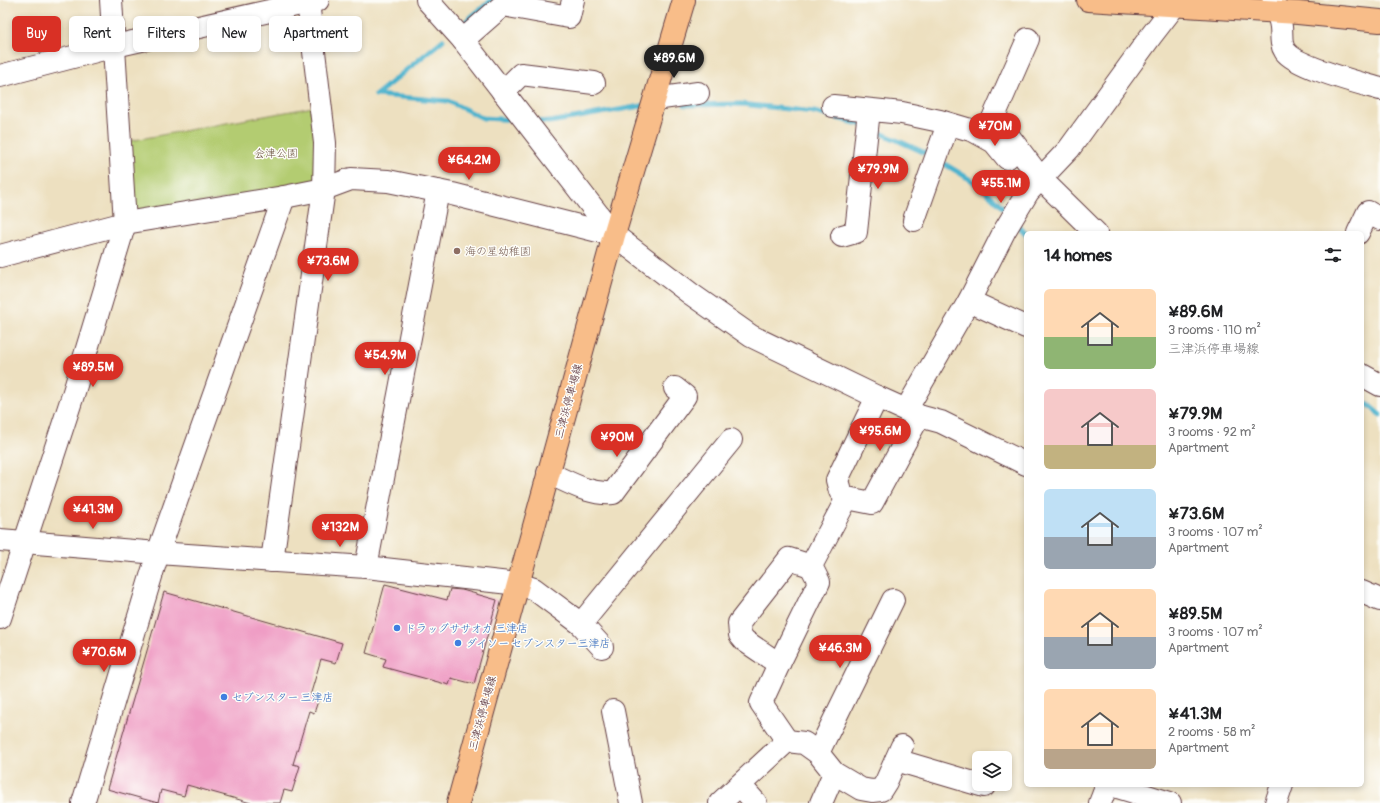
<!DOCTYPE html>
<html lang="en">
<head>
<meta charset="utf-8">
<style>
  :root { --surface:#fff; --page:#f6f6f6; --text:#202124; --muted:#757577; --accent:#d93025 }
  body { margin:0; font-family:Pangolin,"Klee One",sans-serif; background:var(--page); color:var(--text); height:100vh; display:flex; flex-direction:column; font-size:15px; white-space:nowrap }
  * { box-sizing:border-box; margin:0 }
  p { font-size:13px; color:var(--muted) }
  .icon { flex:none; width:22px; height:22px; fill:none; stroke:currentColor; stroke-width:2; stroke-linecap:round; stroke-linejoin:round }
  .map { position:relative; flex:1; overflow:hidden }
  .details { position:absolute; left:1024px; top:231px; width:340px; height:556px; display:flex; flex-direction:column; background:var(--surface); border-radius:6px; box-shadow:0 2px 6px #0003 }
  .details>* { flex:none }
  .guide { position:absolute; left:12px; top:16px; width:380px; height:36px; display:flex; gap:8px }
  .fabs { position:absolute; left:972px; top:751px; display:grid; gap:8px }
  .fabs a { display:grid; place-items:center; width:40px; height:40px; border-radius:6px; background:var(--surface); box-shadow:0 2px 6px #0003; font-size:20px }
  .price { position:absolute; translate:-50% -34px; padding:0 9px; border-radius:14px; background:var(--accent); color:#fff; font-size:13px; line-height:26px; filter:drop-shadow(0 1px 2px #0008) }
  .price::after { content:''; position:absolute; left:50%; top:24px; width:12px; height:9px; margin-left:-6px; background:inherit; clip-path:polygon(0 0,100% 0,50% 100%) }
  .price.on { background:#222; color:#fff }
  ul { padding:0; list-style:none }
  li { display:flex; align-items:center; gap:12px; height:100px; padding:0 20px }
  li span { display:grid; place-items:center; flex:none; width:112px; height:80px; border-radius:6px; color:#555 }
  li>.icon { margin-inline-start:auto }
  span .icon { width:48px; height:48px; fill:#fffc; stroke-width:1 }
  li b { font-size:17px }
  h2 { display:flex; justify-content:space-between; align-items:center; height:48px; padding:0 20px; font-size:17px }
  .pill { padding:0 14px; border-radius:6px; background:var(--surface); box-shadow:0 2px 6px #0003; font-size:14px; line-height:36px }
  .pill.on { background:var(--accent); color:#fff }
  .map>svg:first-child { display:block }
  .green { fill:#b3cc71; stroke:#7e764e }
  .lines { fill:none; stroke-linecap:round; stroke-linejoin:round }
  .stream { stroke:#4eb3cd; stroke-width:5 }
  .building { fill:#ef9cc4 }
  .minor-casing { stroke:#623c41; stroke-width:24 }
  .major-casing { stroke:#623c41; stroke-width:24 }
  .minor { stroke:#fff; stroke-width:22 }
  .major { stroke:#f8bd89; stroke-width:22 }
  .education-dot { fill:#8d6e63; stroke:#fdfcf7; stroke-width:1.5 }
  .shop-dot { fill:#3f7fe0; stroke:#fdfcf7; stroke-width:1.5 }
  .labels { text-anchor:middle; stroke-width:3; stroke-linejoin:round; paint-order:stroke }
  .park-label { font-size:11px; fill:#6a5340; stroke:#fdfcf7 }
  .education-label { font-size:11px; fill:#785e54; stroke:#fdfcf7; text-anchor:start }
  .street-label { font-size:11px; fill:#4a1f2b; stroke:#fdfcf7 }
  .shop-label { font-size:11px; fill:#366cbe; stroke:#fdfcf7; text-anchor:start }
</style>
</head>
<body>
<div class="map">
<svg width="1380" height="803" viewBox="0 0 1380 803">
  <rect width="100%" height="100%" fill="#fdfcf7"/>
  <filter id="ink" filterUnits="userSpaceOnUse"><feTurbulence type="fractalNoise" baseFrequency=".025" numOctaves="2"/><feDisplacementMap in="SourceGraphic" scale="8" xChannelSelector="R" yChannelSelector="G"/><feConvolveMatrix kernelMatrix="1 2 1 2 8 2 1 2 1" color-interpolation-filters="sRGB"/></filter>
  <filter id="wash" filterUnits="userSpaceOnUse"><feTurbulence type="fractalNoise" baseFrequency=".012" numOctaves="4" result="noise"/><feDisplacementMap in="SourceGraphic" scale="16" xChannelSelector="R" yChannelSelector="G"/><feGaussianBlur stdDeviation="0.9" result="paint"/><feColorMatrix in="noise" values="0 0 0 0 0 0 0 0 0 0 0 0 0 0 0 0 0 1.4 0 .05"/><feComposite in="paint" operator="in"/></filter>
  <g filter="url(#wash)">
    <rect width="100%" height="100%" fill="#ede0c0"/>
    <polygon class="green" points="313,107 319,185 132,213 129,141"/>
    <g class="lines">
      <g class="stream">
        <polyline points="466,21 492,0"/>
        <polyline points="376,95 448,101 483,118 516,120"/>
        <polyline points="376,95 443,40"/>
        <polyline points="685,105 741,104 814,112 863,125"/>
        <polyline points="534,121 550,122 647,105"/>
        <polyline points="872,129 932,156"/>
        <path d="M939,161C966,176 989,190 1008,214"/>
        <polyline points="1016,223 1026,234"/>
        <polyline points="1362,403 1369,405 1380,415"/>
      </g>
    </g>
    <g id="blocks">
      <g class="building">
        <polygon points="385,584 447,600 450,589 462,590 497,600 474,684 451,678 449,685 383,667 386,659 366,653"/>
        <polygon points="164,592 342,643 336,663 321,659 310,696 319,698 314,713 309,711 293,764 300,766 292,792 284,790 280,803 251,803 187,785 184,796 161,790 158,803 107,789"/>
      </g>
    </g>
  </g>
  <g filter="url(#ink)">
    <use href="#blocks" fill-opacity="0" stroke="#623c41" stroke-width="1"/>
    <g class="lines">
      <g class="minor-casing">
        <g id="minor">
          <polyline points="427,0 463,40 614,235 691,294 751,336 877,397 919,416 941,422 1026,464"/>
          <path d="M1273,0C1276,9 1280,18 1281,27C1282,35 1280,44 1285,51C1296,67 1360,83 1380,89"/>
          <polyline points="1028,39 991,123 1007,134 1041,179 1096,233"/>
          <polyline points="463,40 503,5 569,17 573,0"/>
          <polyline points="0,76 115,46 318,0"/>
          <polyline points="503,92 521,74 594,83"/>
          <polyline points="655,99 698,93"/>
          <polyline points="833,106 902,113 940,121 974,131 994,142 1007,158"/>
          <polyline points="914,220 948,124"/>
          <polyline points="1358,233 1368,212 1380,219"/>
          <polyline points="842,236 856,232 869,110"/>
          <polyline points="0,256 125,223 284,197 324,189 351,179 388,181 452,194 614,235"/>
          <polyline points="969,301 1026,327"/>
          <polyline points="1362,375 1380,385"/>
          <polyline points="906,410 969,301 1005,230 1028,192 1069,149 1151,36 1175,5 1181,0"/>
          <path d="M548,473C569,482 589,495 613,493L685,396L675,388"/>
          <polyline points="847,498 872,503 919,416"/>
          <polyline points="0,540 158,553 366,567 518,584 534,589 538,592 581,624 602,647"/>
          <polyline points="272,561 324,189 325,143 308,2"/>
          <polyline points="366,567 438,191"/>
          <polyline points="1362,592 1380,600"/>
          <polyline points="0,618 73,395 125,223 111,0"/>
          <polyline points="581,624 731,440"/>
          <polyline points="779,664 745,641 740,635 739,623 789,559 811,566"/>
          <polyline points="613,711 631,803"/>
          <polyline points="787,741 804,743 818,753 834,773 861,789 872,791 881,790 886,782 902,746"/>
          <polyline points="818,753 893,600"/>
          <polyline points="896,760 984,786"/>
          <polyline points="740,785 756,803"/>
          <polyline points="1111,785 1170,803"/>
          <polyline points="83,803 158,553 284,197"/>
          <polyline points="720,803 787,741 761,703 779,664 819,582 811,566 847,498 840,491 837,480 877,397"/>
          <polyline points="821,803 834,773"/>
          <polyline points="1100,803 1107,785"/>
          <polyline points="1276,803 1282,785"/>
        </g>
      </g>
      <g class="major-casing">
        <g id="major">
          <polyline points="1088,0 1298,13 1380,21"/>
          <polyline points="458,803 614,235 684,0"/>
        </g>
      </g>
      <use href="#minor" class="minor"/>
      <use href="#major" class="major"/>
    </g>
  </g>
  <circle class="education-dot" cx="457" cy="251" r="4"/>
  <g class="shop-dot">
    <circle cx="397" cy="628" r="4"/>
    <circle cx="458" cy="643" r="4"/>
    <circle cx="224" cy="697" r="4"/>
  </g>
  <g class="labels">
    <g class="park-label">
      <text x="276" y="157">会津公園</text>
    </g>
    <g class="education-label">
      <text x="465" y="255">海の星幼稚園</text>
    </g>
    <g class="street-label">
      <text transform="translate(568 401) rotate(-75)" y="4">三津浜停車場線</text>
      <text transform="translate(482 713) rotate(-75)" y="4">三津浜停車場線</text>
    </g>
    <g class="shop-label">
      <text x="405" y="632">ドラッグササオカ 三津店</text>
      <text x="466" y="647">ダイソー セブンスター三津店</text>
      <text x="232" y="701">セブンスター 三津店</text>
    </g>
  </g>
</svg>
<div class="fabs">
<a><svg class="icon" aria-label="layers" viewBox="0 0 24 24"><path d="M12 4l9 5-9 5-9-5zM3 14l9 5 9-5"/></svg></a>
</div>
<b class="price on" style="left:674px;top:79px">¥89.6M</b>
<b class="price" style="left:995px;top:147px">¥70M</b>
<b class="price" style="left:469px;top:181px">¥64.2M</b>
<b class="price" style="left:878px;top:190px">¥79.9M</b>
<b class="price" style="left:1001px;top:204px">¥55.1M</b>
<b class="price" style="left:328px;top:282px">¥73.6M</b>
<b class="price" style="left:385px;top:376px">¥54.9M</b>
<b class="price" style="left:93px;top:388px">¥89.5M</b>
<b class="price" style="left:880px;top:452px">¥95.6M</b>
<b class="price" style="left:617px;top:458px">¥90M</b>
<b class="price" style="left:93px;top:530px">¥41.3M</b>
<b class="price" style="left:340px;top:548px">¥132M</b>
<b class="price" style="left:840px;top:669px">¥46.3M</b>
<b class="price" style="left:104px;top:673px">¥70.6M</b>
<div class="guide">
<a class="pill on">Buy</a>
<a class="pill">Rent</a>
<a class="pill">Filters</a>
<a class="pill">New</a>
<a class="pill">Apartment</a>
</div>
<section class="details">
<h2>14 homes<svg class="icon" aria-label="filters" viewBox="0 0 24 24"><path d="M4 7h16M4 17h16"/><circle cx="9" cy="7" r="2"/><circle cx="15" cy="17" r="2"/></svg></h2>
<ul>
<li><span style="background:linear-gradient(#ffd9b3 60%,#8fb573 0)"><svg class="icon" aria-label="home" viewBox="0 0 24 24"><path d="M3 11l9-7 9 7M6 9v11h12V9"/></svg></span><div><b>¥89.6M</b><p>3 rooms · 110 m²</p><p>三津浜停車場線</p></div></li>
<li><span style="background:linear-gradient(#f6c9c9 70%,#c2b280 0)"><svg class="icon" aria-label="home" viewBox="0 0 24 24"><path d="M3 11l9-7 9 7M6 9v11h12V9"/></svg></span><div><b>¥79.9M</b><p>3 rooms · 92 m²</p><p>Apartment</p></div></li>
<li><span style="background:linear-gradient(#bfe0f5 60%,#9aa5b1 0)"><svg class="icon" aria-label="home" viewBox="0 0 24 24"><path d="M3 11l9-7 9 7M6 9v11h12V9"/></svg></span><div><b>¥73.6M</b><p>3 rooms · 107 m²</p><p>Apartment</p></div></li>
<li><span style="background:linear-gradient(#ffd9b3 60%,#9aa5b1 0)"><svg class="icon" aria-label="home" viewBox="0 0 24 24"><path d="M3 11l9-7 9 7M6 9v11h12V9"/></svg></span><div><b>¥89.5M</b><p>3 rooms · 107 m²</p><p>Apartment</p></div></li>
<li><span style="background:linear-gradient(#ffd9b3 75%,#b9a48a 0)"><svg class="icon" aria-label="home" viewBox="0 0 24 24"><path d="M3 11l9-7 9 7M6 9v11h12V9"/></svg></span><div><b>¥41.3M</b><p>2 rooms · 58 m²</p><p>Apartment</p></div></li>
</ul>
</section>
</div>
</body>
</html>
